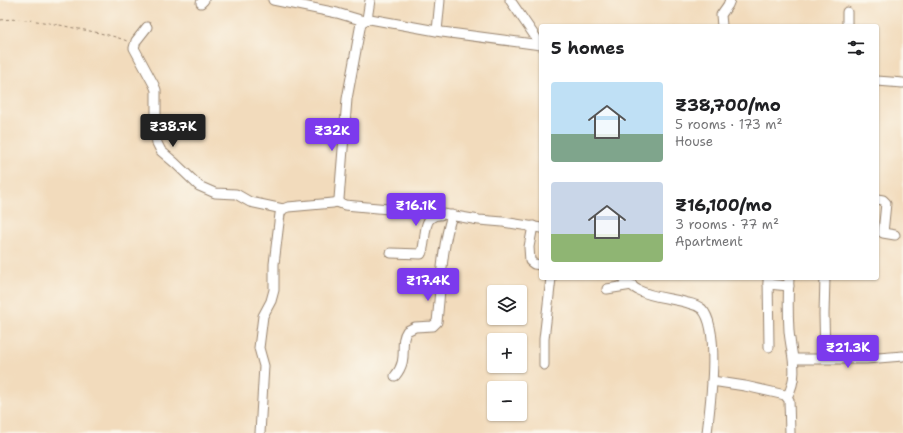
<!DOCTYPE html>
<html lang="en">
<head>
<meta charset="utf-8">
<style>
  :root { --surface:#fff; --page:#f2f2f2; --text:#202124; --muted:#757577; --accent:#7c3aed }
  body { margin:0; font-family:"Shantell Sans",sans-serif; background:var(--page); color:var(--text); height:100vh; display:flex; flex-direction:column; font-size:15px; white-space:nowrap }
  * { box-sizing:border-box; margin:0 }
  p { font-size:13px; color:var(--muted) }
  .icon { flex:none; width:22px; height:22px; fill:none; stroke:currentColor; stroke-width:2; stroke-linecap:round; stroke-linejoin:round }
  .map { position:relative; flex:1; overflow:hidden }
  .side { position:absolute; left:539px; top:24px; width:340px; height:256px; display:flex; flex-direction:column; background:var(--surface); border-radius:4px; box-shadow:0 1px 3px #0004 }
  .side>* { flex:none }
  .controls { position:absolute; left:487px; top:285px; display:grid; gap:8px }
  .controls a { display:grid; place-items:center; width:40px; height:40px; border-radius:4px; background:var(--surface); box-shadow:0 1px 3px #0004; font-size:20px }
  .price { position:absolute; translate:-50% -34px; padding:0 9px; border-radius:4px; background:var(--accent); color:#fff; font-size:13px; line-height:26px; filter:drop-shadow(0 1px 2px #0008) }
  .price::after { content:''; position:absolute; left:50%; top:24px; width:12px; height:9px; margin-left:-6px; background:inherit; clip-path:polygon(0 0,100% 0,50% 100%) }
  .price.on { background:#222; color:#fff }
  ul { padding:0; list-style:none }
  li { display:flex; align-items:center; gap:12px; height:100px; padding:0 12px }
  li span { display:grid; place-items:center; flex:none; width:112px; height:80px; border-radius:4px; color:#555 }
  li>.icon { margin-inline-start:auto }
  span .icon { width:48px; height:48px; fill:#fffc; stroke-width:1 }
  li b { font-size:17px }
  h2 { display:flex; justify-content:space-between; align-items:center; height:48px; padding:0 12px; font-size:17px }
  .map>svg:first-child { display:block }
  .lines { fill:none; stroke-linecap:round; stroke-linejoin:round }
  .minor-casing { stroke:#96826d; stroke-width:11 }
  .path { stroke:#96826d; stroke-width:1; stroke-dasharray:3 3; stroke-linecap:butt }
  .minor { stroke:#fff; stroke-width:9 }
</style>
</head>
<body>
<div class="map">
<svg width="903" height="433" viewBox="0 0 903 433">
  <rect width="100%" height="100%" fill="#fbf7ec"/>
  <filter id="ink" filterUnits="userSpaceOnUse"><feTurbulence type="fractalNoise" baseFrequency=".025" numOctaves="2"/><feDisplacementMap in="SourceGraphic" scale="8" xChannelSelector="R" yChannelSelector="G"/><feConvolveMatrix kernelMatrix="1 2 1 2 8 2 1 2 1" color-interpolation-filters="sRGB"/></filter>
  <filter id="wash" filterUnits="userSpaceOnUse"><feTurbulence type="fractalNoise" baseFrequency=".012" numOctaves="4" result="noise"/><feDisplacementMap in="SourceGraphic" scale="16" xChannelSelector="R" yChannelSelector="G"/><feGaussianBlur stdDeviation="0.9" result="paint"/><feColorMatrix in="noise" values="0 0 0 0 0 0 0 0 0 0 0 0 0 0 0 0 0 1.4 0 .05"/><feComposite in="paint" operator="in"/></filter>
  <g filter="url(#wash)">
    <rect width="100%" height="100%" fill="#f2dbbc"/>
  </g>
  <g filter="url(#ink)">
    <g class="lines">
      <g class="minor-casing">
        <g id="minor">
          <polyline points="273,0 337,13 364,21"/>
          <polyline points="510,0 541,45"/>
          <polyline points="201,3 204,0"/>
          <polyline points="367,19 370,0"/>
          <polyline points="722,26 721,15 728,5 730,0"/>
          <polyline points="847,26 847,12"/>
          <polyline points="147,27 136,41 134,48 154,85 156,90 156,136 157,143 161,151 175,163 199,186 215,193 236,194 250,202 283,209"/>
          <polyline points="437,31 440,0"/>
          <polyline points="877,81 903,83"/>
          <polyline points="877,199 883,200 886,203 883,233 895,235"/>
          <polyline points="337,202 345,205 443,214 479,220 503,222 541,228"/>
          <polyline points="533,226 529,247 530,261 534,264 541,265"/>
          <path d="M391,253L421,254C426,246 423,223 431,218C433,216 437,215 440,215"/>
          <path d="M623,278C628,282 632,287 638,290C653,298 672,298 688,303C693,304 698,306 702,309C721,329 710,406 707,433"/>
          <polyline points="768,278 769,347"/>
          <polyline points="768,284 789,286"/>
          <polyline points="607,289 632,285"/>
          <polyline points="825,358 824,314 825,278"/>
          <polyline points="794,359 866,359 903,356"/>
          <polyline points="544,365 544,339 551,278"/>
          <path d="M395,376C410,358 398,344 407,331L415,327L433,326L437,322C441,287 441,250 452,215"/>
          <polyline points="712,381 745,386 785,395 789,400 790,433"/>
          <path d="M787,397C800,374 791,354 789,331C788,313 788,295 789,278"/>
          <polyline points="260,433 264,366 259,348 263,316 271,301 274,290 274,264 280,214 283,209 288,207 333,203 337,202 339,199 347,99 361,23 365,20 370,19 442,32 541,45"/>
        </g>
      </g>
      <path class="path" d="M0,20C26,17 54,24 79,29C95,32 112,35 127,41"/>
      <use href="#minor" class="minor"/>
    </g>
  </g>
</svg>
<div class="controls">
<a><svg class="icon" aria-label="layers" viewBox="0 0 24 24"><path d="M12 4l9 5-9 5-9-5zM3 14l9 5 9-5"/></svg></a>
<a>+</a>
<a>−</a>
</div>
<b class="price on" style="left:173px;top:148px">₹38.7K</b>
<b class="price" style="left:332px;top:152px">₹32K</b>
<b class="price" style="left:416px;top:227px">₹16.1K</b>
<b class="price" style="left:428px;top:302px">₹17.4K</b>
<b class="price" style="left:848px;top:369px">₹21.3K</b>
<section class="side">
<h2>5 homes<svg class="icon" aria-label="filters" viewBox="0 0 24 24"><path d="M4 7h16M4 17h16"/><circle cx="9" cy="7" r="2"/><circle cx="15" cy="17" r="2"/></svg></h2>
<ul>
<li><span style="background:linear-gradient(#bfe0f5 65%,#7fa58c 0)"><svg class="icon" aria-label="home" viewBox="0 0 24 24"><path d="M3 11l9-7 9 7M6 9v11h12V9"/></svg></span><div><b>₹38,700/mo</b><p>5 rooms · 173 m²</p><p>House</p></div></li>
<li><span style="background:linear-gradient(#c9d6e8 65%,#8fb573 0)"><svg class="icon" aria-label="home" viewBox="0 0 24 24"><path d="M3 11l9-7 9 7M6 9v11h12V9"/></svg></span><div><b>₹16,100/mo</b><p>3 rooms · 77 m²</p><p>Apartment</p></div></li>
</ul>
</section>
</div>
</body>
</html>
